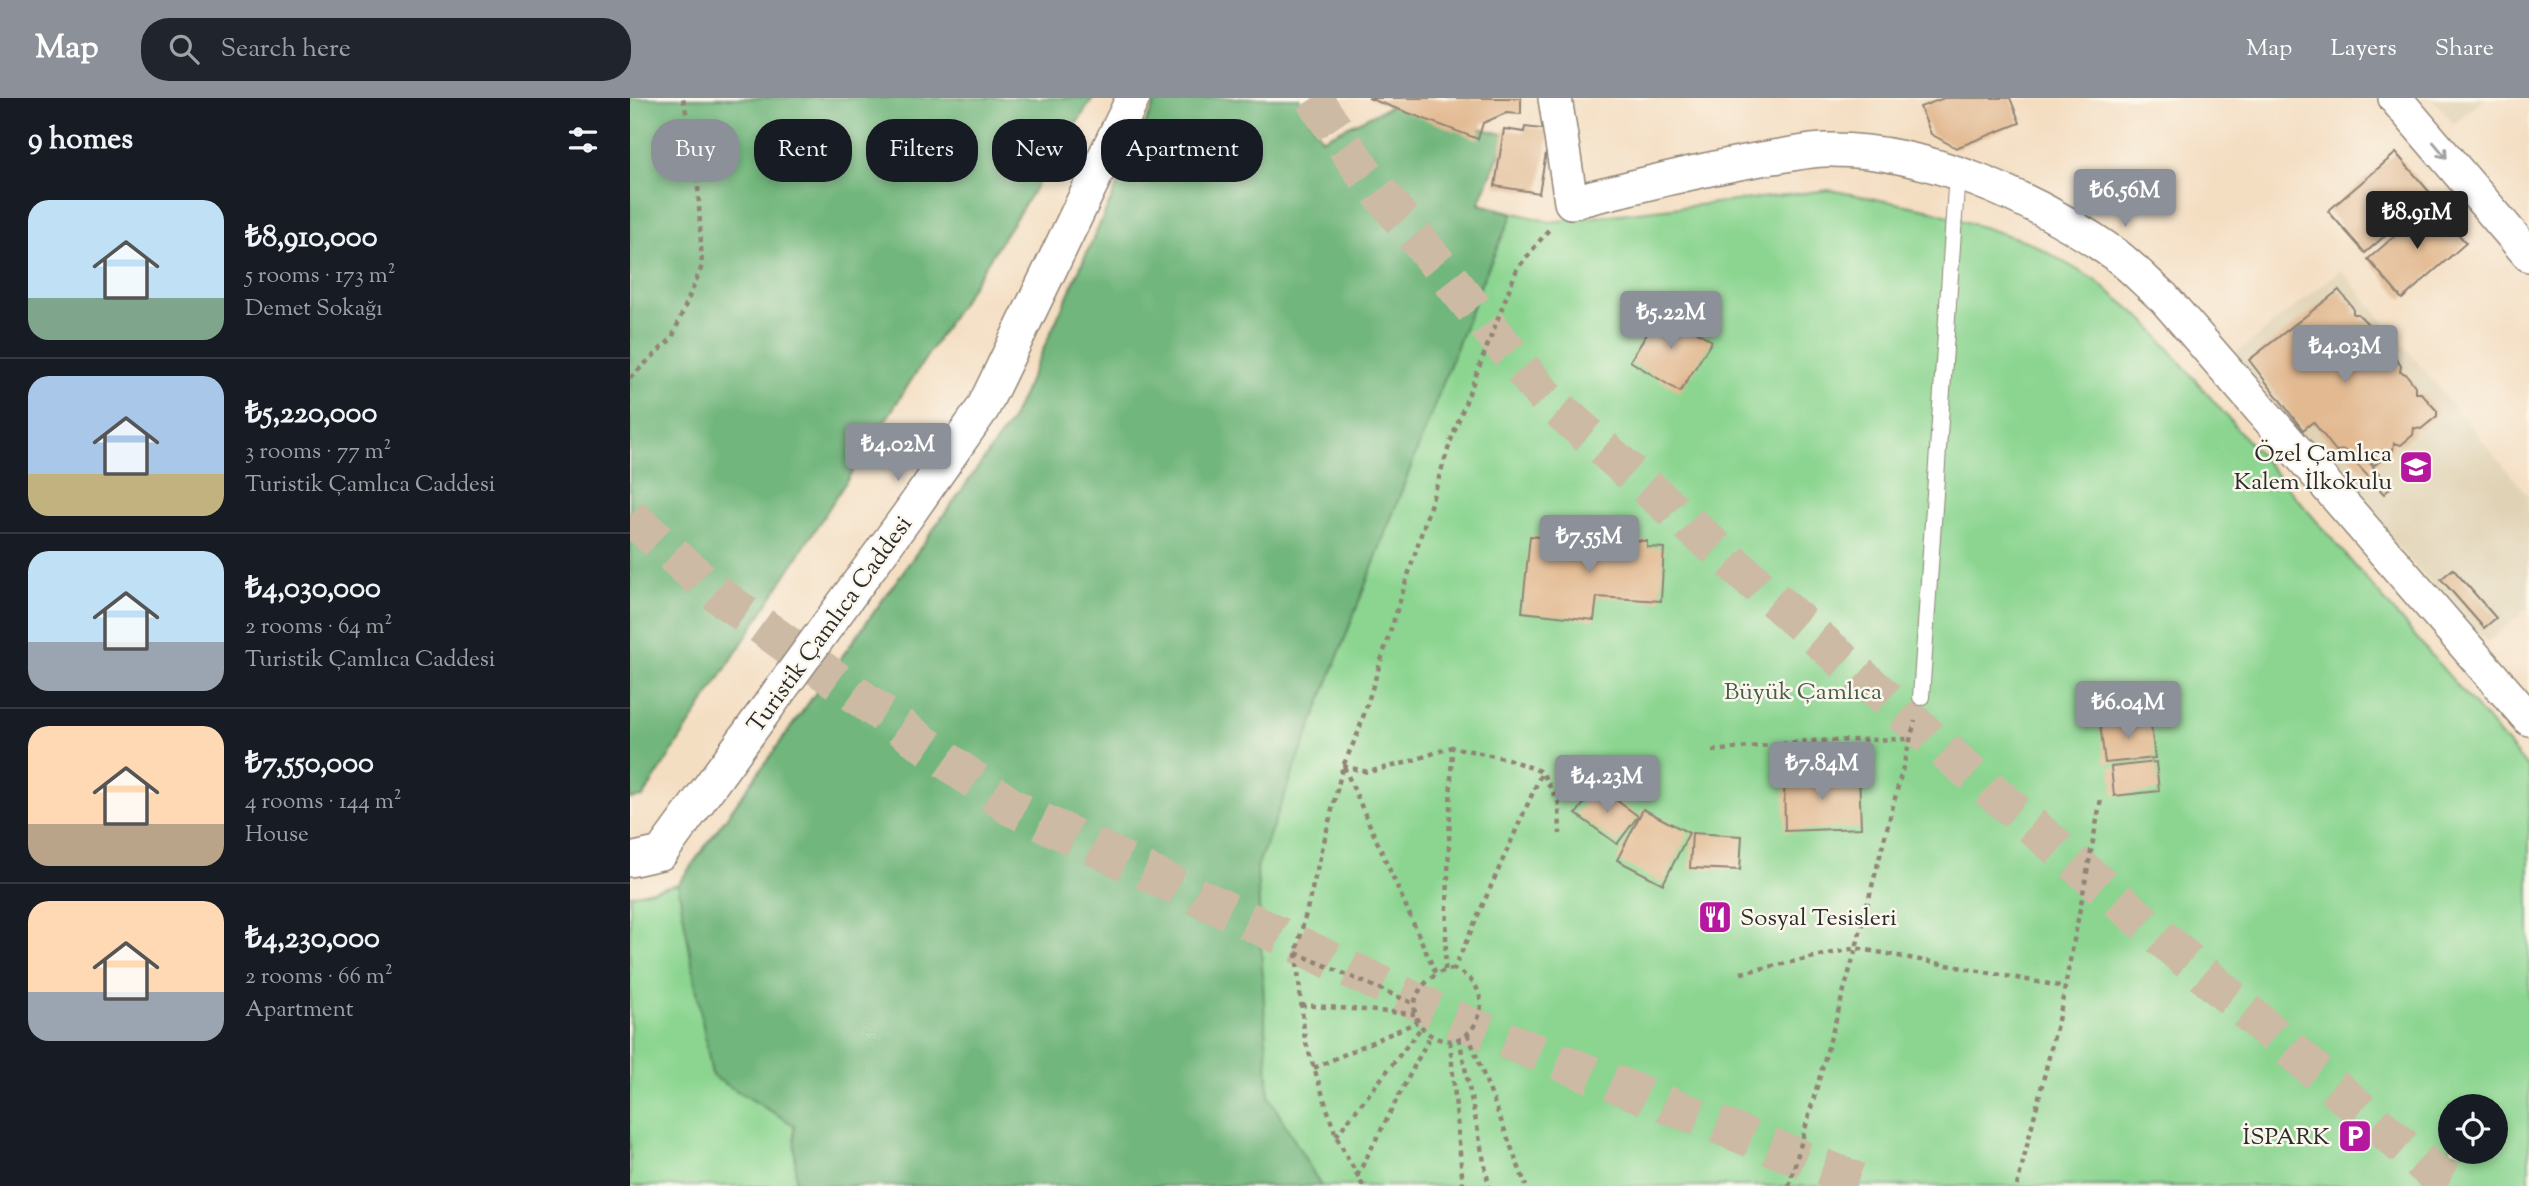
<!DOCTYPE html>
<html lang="en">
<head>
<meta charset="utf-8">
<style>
  :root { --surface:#171b24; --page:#20242c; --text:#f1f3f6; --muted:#9ea1a6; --line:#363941; --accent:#8c9099 }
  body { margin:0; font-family:"Sorts Mill Goudy",serif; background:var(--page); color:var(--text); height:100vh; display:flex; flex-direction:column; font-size:26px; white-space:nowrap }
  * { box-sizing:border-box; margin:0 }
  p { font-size:23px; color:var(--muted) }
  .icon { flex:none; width:38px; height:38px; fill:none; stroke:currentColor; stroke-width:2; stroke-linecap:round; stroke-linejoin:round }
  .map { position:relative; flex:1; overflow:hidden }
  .sheet { display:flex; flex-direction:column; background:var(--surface); width:630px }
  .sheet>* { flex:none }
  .banner { position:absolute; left:21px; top:21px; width:665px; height:63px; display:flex; gap:14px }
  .buttons { position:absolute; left:1808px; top:996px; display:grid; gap:14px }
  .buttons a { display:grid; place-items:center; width:70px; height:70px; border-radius:50%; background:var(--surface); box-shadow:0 4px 10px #0003; font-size:35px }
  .price { position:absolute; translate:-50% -60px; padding:0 16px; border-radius:7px; background:var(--accent); color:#fff; font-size:23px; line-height:46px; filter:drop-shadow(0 2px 4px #0008) }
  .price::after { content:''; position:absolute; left:50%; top:42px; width:21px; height:16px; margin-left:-10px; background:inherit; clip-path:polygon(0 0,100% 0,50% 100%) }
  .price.current { background:#222; color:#fff }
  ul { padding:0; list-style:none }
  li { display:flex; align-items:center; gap:21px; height:175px; padding:0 28px }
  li+li { border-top:2px solid var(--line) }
  li span { display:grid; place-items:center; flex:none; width:196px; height:140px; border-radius:21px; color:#555 }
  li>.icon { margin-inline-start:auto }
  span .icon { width:84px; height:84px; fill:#fffc; stroke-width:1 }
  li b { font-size:30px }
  h2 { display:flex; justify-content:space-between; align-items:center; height:84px; padding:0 28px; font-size:30px }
  .chip { padding:0 24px; border-radius:28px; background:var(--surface); box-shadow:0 4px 10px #0003; font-size:24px; line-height:63px }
  .chip.current { background:var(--accent); color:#fff }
  header { display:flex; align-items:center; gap:42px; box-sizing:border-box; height:98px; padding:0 35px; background:var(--accent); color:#fff }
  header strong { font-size:33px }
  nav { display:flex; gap:38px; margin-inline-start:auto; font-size:24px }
  .search { width:490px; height:63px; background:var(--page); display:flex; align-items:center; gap:18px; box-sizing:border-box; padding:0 24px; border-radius:28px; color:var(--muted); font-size:26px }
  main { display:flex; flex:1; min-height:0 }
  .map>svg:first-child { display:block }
  .built { fill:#e0d2b4 }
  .green { fill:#8cd591; stroke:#5c805e; stroke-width:2; fill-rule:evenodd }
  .forest { fill:#71b67b; stroke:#4e7053; stroke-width:2 }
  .building { fill:#e2b991 }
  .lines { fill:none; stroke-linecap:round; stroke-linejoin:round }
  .primary-tunnel { stroke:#ccbaa4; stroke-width:38; stroke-dasharray:38 19; stroke-linecap:butt }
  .service-casing { stroke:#908476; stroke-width:18 }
  .minor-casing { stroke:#908476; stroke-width:36 }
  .path { stroke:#908476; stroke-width:4.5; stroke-dasharray:5 5; stroke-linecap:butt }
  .service { stroke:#fff; stroke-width:16 }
  .minor { stroke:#fff; stroke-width:33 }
  .oneway { stroke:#a0a0a0 }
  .labels { text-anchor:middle; stroke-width:5; stroke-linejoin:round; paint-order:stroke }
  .poi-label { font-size:24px; fill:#2b2b2b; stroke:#fbf7ec; text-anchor:end }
  .street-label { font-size:24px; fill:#2b2b2b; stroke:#fbf7ec }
  .park-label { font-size:24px; fill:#485e4a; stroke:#fbf7ec }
</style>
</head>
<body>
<header>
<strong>Map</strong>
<div class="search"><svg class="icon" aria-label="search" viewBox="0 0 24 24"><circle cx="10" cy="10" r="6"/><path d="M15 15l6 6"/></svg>Search here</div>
<nav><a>Map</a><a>Layers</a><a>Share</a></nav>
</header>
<main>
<section class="sheet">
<h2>9 homes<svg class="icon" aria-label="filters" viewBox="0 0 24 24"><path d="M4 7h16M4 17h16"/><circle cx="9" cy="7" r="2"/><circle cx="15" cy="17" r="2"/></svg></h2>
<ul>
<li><span style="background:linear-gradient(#bfe0f5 70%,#7fa58c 0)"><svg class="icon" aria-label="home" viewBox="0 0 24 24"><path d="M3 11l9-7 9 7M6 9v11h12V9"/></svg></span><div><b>₺8,910,000</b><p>5 rooms · 173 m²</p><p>Demet Sokağı</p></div></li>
<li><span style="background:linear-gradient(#a9c7e8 70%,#c2b280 0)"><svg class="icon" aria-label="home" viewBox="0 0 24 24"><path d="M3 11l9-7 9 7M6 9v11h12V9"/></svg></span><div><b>₺5,220,000</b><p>3 rooms · 77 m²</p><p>Turistik Çamlıca Caddesi</p></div></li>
<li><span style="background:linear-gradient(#bfe0f5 65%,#9aa5b1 0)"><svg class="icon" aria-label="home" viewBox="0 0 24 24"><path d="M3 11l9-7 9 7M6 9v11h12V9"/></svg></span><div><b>₺4,030,000</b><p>2 rooms · 64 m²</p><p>Turistik Çamlıca Caddesi</p></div></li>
<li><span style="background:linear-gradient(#ffd9b3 70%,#b9a48a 0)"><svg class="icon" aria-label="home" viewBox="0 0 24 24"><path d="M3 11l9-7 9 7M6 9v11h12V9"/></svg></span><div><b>₺7,550,000</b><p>4 rooms · 144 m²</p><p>House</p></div></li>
<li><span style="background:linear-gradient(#ffd9b3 65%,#9aa5b1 0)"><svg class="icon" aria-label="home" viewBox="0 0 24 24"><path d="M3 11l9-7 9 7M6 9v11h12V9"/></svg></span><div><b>₺4,230,000</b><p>2 rooms · 66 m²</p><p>Apartment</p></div></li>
</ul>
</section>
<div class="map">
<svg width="1899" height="1088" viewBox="0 0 1899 1088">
  <rect width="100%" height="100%" fill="#fbf7ec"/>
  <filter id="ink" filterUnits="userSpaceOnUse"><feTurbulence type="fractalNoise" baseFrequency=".0143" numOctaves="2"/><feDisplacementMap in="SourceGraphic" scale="14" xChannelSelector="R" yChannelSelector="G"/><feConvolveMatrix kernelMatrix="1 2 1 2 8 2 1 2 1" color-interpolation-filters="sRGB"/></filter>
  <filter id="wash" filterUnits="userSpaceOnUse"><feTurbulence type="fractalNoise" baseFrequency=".00686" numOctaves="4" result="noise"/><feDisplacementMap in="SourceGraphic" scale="28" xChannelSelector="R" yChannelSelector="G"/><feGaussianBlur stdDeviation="1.57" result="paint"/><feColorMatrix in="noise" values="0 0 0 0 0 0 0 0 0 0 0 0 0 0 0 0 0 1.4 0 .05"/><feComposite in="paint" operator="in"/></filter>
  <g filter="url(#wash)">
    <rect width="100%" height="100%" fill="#f4dec2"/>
    <g class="built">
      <polygon points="1802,0 1856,0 1824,26"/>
      <polygon points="1711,172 1899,399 1899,509 1857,544 1749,430 1671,339 1605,256"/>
    </g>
    <path class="green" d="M527,0H669L692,41L761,8L850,106L920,124L1200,92L1296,111L1399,144L1465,182L1515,223L1899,671V1088H0V797L48,786L380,325ZM1820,1008H1866V1054H1820Z"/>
    <g class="forest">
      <polygon points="0,0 463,0 13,699 0,701"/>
      <polygon points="527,0 669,0 692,41 761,8 877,37 849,106 883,115 853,181 627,769 639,999 691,1088 166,1088 164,1027 82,978 48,787 380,325"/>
    </g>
    <g id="blocks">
      <g class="building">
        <polygon points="738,0 891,0 891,16 876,15 853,25 848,41"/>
        <polygon points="1314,0 1380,0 1390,25 1326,50 1301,36 1290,9"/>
        <polygon points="895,29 920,32 909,95 865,88 874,31 894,34"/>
        <polygon points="1766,55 1802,97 1735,155 1698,113"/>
        <polygon points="1802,106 1836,145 1772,201 1738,161"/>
        <polygon points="1709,192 1723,210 1723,216 1728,216 1740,228 1740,234 1745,234 1755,248 1755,255 1763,256 1771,268 1770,274 1776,276 1785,288 1785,295 1791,295 1807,313 1807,318 1791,331 1784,330 1783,337 1771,347 1764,345 1763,352 1745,367 1739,364 1761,389 1754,396 1714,352 1706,353 1683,324 1673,332 1619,262"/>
        <polygon points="1032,212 1082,243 1050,294 1000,263"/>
        <polygon points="900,438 973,446 973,440 1017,443 1017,449 1034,450 1031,503 967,499 964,522 892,514"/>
        <polygon points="1823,471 1866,520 1854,530 1811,481"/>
        <polygon points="1520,620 1525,660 1475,665 1470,626"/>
        <polygon points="1526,664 1529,693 1484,698 1481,669"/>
        <polygon points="1229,674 1231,730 1155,733 1154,677"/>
        <polygon points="967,688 1008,718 987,746 946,716"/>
        <polygon points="1013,711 1059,735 1033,786 987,762"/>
        <polygon points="1062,735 1112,738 1110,772 1060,770"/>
      </g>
    </g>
  </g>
  <g filter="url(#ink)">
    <use href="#blocks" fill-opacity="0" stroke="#908476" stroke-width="2"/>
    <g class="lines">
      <g class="primary-tunnel">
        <polyline points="683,0 734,75 916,300 1305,644 1807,1078 1826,1088"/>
        <polyline points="0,418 83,493 381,709 821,920 1239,1088"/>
      </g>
      <g class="service-casing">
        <polyline id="service" points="1291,599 1327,75"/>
      </g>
      <g class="minor-casing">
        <g id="minor">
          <path d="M925,0L941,104C1008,88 1075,70 1143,59C1160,57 1178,52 1196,52C1295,50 1407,101 1486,157C1503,170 1518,186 1534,200L1899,621"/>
          <polyline points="1765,0 1899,157"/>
          <polyline points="0,762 31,755 278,417 353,310 503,0"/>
        </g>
      </g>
      <g class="path">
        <polyline points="0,280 42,240 72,168 67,67 53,0"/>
        <polyline points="1082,653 1177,643 1280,641"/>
        <polyline points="713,668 738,674 775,665 822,649 878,661 912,674 929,706 930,736"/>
        <polyline points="714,669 806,876"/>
        <polyline points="666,855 785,906"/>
        <path d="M824,871C813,872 807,875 799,882C757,917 817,968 844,928C859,904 848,881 824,871L912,674"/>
        <polyline points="815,872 822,649"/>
        <polyline points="1111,875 1226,850 1435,889"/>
        <polyline points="671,907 785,916"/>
        <polyline points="838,936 896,1088"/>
        <polyline points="829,940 859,1088"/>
        <polyline points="820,943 833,1088"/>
        <polyline points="684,970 787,924"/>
        <polyline points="706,1038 791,930"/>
        <polyline points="727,1078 800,938"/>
        <polyline points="733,1088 706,1038 675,942 666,855 713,668 728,635 821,342 887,171 920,130"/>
        <polyline points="1159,1088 1226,850 1285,623"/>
        <polyline points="1387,1088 1431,910 1471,701"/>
      </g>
      <use href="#service" class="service"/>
      <use href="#minor" class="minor"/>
    </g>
    <defs><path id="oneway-shaft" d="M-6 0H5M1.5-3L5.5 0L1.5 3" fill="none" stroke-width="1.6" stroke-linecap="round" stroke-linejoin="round" transform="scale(1.75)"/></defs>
    <use class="oneway" href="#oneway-shaft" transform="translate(1810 52) rotate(50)"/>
  </g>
  <defs>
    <g id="school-square" transform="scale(1.75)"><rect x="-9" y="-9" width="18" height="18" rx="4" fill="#b5179e" stroke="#fbf7ec"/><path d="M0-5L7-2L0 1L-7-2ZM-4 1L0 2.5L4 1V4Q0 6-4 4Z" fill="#fff"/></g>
    <g id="restaurant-square" transform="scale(1.75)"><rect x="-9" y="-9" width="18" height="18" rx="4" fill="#b5179e" stroke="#fbf7ec"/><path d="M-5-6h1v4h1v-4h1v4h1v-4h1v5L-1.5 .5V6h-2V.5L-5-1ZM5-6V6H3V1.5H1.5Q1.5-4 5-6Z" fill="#fff"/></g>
    <g id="parking-square" transform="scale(1.75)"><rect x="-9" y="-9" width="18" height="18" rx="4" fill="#b5179e" stroke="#fbf7ec"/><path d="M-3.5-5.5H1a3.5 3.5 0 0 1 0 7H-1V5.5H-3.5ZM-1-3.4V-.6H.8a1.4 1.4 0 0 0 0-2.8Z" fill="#fff"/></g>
  </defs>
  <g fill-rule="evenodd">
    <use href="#school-square" x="1786" y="369"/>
    <use href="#restaurant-square" x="1085" y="819"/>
    <use href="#parking-square" x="1725" y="1038"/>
  </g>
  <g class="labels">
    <g class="poi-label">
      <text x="1762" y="363">Özel Çamlıca<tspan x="1762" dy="28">Kalem İlkokulu</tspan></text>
      <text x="1110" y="827" text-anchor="start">Sosyal Tesisleri</text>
      <text x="1700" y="1046">İSPARK</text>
    </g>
    <g class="street-label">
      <text transform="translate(199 526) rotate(-54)" y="8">Turistik Çamlıca Caddesi</text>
    </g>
    <g class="park-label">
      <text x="1173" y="601">Büyük Çamlıca</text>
    </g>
  </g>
</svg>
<div class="buttons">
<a><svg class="icon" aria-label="locate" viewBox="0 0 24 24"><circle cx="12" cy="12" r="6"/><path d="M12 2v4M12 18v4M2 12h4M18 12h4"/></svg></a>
</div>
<b class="price" style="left:1495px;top:131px">₺6.56M</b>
<b class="price current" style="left:1787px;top:153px">₺8.91M</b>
<b class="price" style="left:1041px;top:253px">₺5.22M</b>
<b class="price" style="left:1715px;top:287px">₺4.03M</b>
<b class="price" style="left:268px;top:385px">₺4.02M</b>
<b class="price" style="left:959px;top:477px">₺7.55M</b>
<b class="price" style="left:1498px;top:643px">₺6.04M</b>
<b class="price" style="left:1192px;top:704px">₺7.84M</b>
<b class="price" style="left:977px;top:717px">₺4.23M</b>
<div class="banner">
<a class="chip current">Buy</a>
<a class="chip">Rent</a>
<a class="chip">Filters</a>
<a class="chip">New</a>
<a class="chip">Apartment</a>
</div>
</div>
</main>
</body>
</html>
